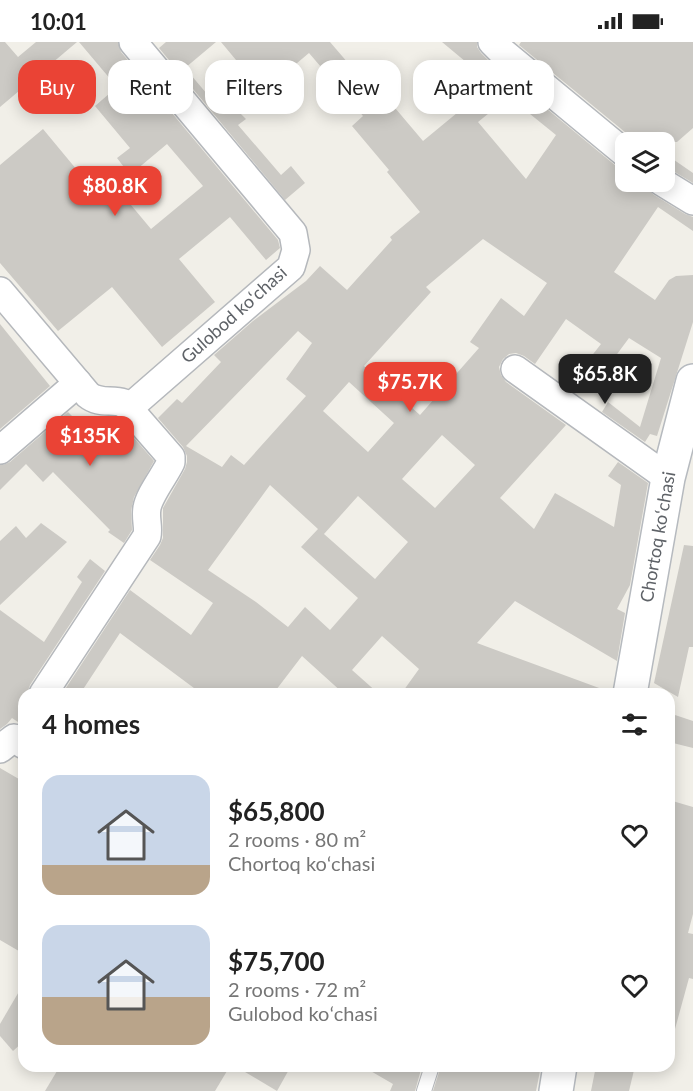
<!DOCTYPE html>
<html lang="en">
<head>
<meta charset="utf-8">
<style>
  :root { --surface:#fff; --page:#f6f6f6; --text:#222; --muted:#767676; --accent:#ea4335 }
  body { margin:0; font-family:Lato,sans-serif; background:var(--page); color:var(--text); height:100vh; display:flex; flex-direction:column; font-size:22px; white-space:nowrap }
  * { box-sizing:border-box; margin:0 }
  p { font-size:20px; color:var(--muted) }
  .icon { flex:none; width:33px; height:33px; fill:none; stroke:currentColor; stroke-width:2; stroke-linecap:round; stroke-linejoin:round }
  .map { position:relative; flex:1; overflow:hidden }
  .details { position:absolute; left:18px; top:646px; width:657px; height:384px; display:flex; flex-direction:column; background:var(--surface); border-radius:18px; box-shadow:0 3px 15px #0003 }
  .details>* { flex:none }
  .top-card { position:absolute; left:18px; top:18px; width:657px; height:54px; display:flex; gap:12px }
  .controls { position:absolute; left:615px; top:90px; display:grid; gap:12px }
  .controls a { display:grid; place-items:center; width:60px; height:60px; border-radius:12px; background:var(--surface); box-shadow:0 3px 15px #0003; font-size:30px }
  .price { position:absolute; translate:-50% -51px; padding:0 14px; border-radius:12px; background:var(--accent); color:#fff; font-size:20px; line-height:39px; filter:drop-shadow(0 2px 3px #0008) }
  .price::after { content:''; position:absolute; left:50%; top:36px; width:18px; height:14px; margin-left:-9px; background:inherit; clip-path:polygon(0 0,100% 0,50% 100%) }
  .price.on { background:#222; color:#fff }
  ul { padding:0; list-style:none }
  li { display:flex; align-items:center; gap:18px; height:150px; padding:0 24px }
  li span { display:grid; place-items:center; flex:none; width:168px; height:120px; border-radius:18px; color:#555 }
  li>.icon { margin-inline-start:auto }
  span .icon { width:72px; height:72px; fill:#fffc; stroke-width:1 }
  li b { font-size:26px }
  h2 { display:flex; justify-content:space-between; align-items:center; height:72px; padding:0 24px; font-size:26px }
  .pill { padding:0 21px; border-radius:18px; background:var(--surface); box-shadow:0 3px 15px #0003; font-size:21px; line-height:54px }
  .pill.on { background:var(--accent); color:#fff }
  .status { display:flex; justify-content:space-between; align-items:center; height:42px; padding:0 30px; background:var(--surface); direction:ltr }
  .status svg { height:16px; fill:currentColor }
  .map>svg:first-child { display:block }
  .building { fill:#cccac5; fill-rule:evenodd }
  .lines { fill:none; stroke-linecap:round; stroke-linejoin:round }
  .lane-casing { stroke:#b5b8bc; stroke-width:16 }
  .street-casing { stroke:#b5b8bc; stroke-width:30 }
  .secondary-casing { stroke:#b6babf; stroke-width:36 }
  .lane { stroke:#fff; stroke-width:14 }
  .street { stroke:#fff; stroke-width:27 }
  .secondary { stroke:#fff; stroke-width:33 }
  .labels { text-anchor:middle; stroke-width:4.5; stroke-linejoin:round; paint-order:stroke }
  .street-label { font-size:18px; fill:#5f6368; stroke:#fff }
</style>
</head>
<body>
<div class="status"><b>10:01</b><svg viewBox="0 0 49 12"><path d="M0 12V9h3v3zM5 12V6h3v6zM10 12V3h3v9zM15 12V0h3v12zM26 1h20v11H26zM47 4h2v5h-2z"/></svg></div>
<div class="map">
<svg width="693" height="1049" viewBox="0 0 693 1049">
  <rect width="100%" height="100%" fill="#f1efe8"/>
  <g class="building">
    <polygon points="0,0 5,0 18,15 36,0 77,0 0,65"/>
    <polygon points="79,0 118,0 121,10 278,198 280,206 266,218 230,175 179,217 215,260 162,305 112,245 58,289 0,221 0,123 43,87 101,157 116,145 151,187 203,144 167,102 130,133 117,116 130,106 95,64 117,45"/>
    <path d="M166,0H216L185,26L213,59L246,30L221,0H330L385,64L390,60L423,99L463,66L451,52L478,30L442,0H477V5L481,11L489,19L616,124L626,127V140H646L648,147L654,153L685,172L693,175V189L658,165L614,230L655,258L669,238L676,234L693,233V280L657,394L650,392L645,400L602,370L608,360L640,385L661,316L629,296L606,327L590,316L601,302L566,277L535,322L524,314L516,311L509,312L503,317L499,325L501,333L506,340L566,383L500,456L534,487L555,451L614,485L621,443L608,434L618,420L648,441L630,543L617,567L625,571L617,619L515,559L477,601L610,650L609,652H401L419,627L382,594L352,628L379,652H344L302,614L273,652H202L120,591L80,652H62L130,548L191,593L213,561L150,518L160,503L163,496V466L185,427L187,420V414L183,405L158,376L177,357L182,361L221,320L214,313L253,279L306,239L320,224L347,248L392,198L390,195L420,170L387,130L389,128L352,84L363,74L309,11L239,70L246,77L238,83L281,133L291,124L305,141L285,158L159,6ZM509,55L556,93L526,137L478,80ZM483,197L547,241L524,274L501,256L470,300L479,306L420,373L410,364L409,365L364,324L431,250L426,245ZM298,289L312,301L286,337L306,354L244,423L231,413L222,425L186,404ZM349,340L394,381L368,410L323,369ZM442,393L475,423L435,466L402,437ZM270,443L318,487L301,505L358,556L330,588L305,565L288,585L256,560L208,528ZM358,454L408,500L375,537L324,492Z"/>
    <polygon points="521,0 693,0 693,86 677,100 637,100 519,3"/>
    <polygon points="664,111 693,131 693,141 670,127 664,125"/>
    <polygon points="0,282 50,344 0,387"/>
    <polygon points="68,370 86,388 100,374 116,375 154,419 134,455 131,469 132,488 124,501 108,490 110,488 53,430 43,440 26,422 0,448 0,423 3,423 10,420"/>
    <polygon points="41,481 67,500 0,563 0,499 16,484 26,496"/>
    <polygon points="684,503 693,504 693,605 689,605 678,655 654,641"/>
    <polygon points="90,517 105,529 30,643 27,652 24,652 24,684 12,676 7,682 0,687 0,568 44,600 82,540 77,535"/>
    <polygon points="669,671 693,679 693,706 669,700"/>
    <polygon points="0,726 24,740 24,912 0,898"/>
    <polygon points="669,758 693,765 693,872 688,891 693,892 693,937 689,936 675,987 669,986"/>
    <polygon points="24,941 24,999 13,1009 0,994 0,982"/>
    <polygon points="60,1024 230,1024 215,1049 45,1049"/>
    <polygon points="235,1024 291,1024 277,1049"/>
    <polygon points="362,1024 422,1024 415,1049 390,1049 393,1042"/>
    <polygon points="441,1024 541,1024 536,1049 433,1049"/>
    <polygon points="596,1024 635,1024 629,1049 591,1049"/>
  </g>
  <g class="lines">
    <g class="lane-casing">
      <polyline id="lane" points="424,1049 432,1024"/>
    </g>
    <g class="street-casing">
      <g id="street">
        <polyline points="492,0 499,7 626,112"/>
        <polyline points="662,140 693,159"/>
        <path d="M0,249L88,353C99,362 111,357 124,361L171,415V420C165,433 149,453 147,466C145,476 149,485 147,494L43,652"/>
        <polyline points="515,327 668,436"/>
        <polyline points="129,366 291,225 296,208 293,191 133,0"/>
        <polyline points="0,408 78,341"/>
        <polyline points="0,707 14,696 24,703"/>
      </g>
    </g>
    <g class="secondary-casing">
      <g id="secondary">
        <polyline points="630,652 668,436 693,339"/>
        <polyline points="556,1049 560,1024"/>
      </g>
    </g>
    <use href="#lane" class="lane"/>
    <use href="#street" class="street"/>
    <use href="#secondary" class="secondary"/>
  </g>
  <g class="labels">
    <g class="street-label">
      <text transform="translate(234 273) rotate(-42)" y="6">Gulobod koʻchasi</text>
      <text transform="translate(658 495) rotate(-80)" y="6">Chortoq koʻchasi</text>
    </g>
  </g>
</svg>
<div class="controls">
<a><svg class="icon" aria-label="layers" viewBox="0 0 24 24"><path d="M12 4l9 5-9 5-9-5zM3 14l9 5 9-5"/></svg></a>
</div>
<b class="price" style="left:115px;top:175px">$80.8K</b>
<b class="price on" style="left:605px;top:363px">$65.8K</b>
<b class="price" style="left:410px;top:371px">$75.7K</b>
<b class="price" style="left:90px;top:425px">$135K</b>
<div class="top-card">
<a class="pill on">Buy</a>
<a class="pill">Rent</a>
<a class="pill">Filters</a>
<a class="pill">New</a>
<a class="pill">Apartment</a>
</div>
<section class="details">
<h2>4 homes<svg class="icon" aria-label="filters" viewBox="0 0 24 24"><path d="M4 7h16M4 17h16"/><circle cx="9" cy="7" r="2"/><circle cx="15" cy="17" r="2"/></svg></h2>
<ul>
<li><span style="background:linear-gradient(#c9d6e8 75%,#b9a48a 0)"><svg class="icon" aria-label="home" viewBox="0 0 24 24"><path d="M3 11l9-7 9 7M6 9v11h12V9"/></svg></span><div><b>$65,800</b><p>2 rooms · 80 m²</p><p>Chortoq koʻchasi</p></div><svg class="icon" aria-label="heart" viewBox="0 0 24 24"><path d="M12 20l-8-8c-3-5 5-10 8-4 3-6 11-1 8 4z"/></svg></li>
<li><span style="background:linear-gradient(#c9d6e8 60%,#b9a48a 0)"><svg class="icon" aria-label="home" viewBox="0 0 24 24"><path d="M3 11l9-7 9 7M6 9v11h12V9"/></svg></span><div><b>$75,700</b><p>2 rooms · 72 m²</p><p>Gulobod koʻchasi</p></div><svg class="icon" aria-label="heart" viewBox="0 0 24 24"><path d="M12 20l-8-8c-3-5 5-10 8-4 3-6 11-1 8 4z"/></svg></li>
</ul>
</section>
</div>
</body>
</html>
